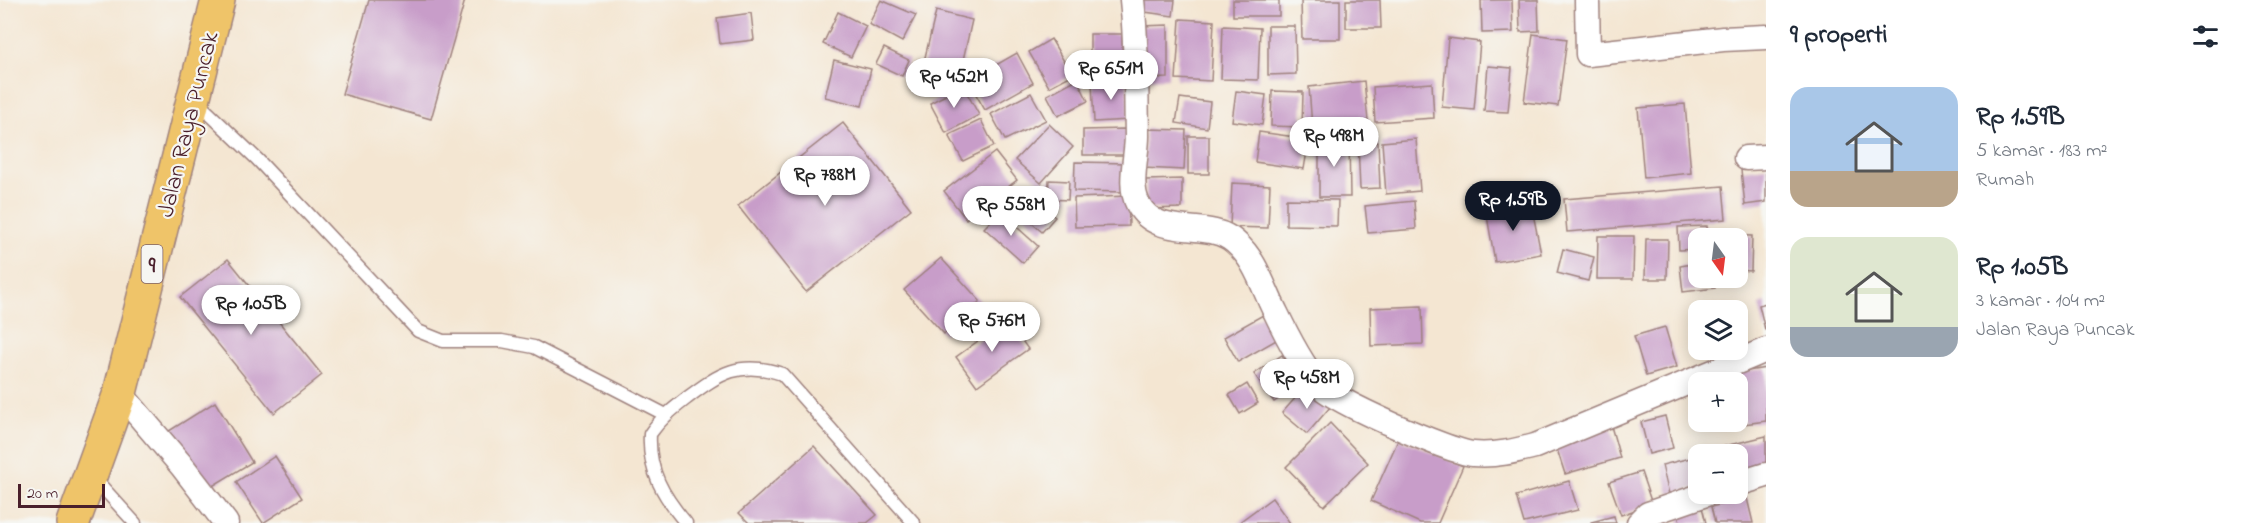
<!DOCTYPE html>
<html lang="id">
<head>
<meta charset="utf-8">
<style>
  :root { --surface:#fff; --page:#f6f6f7; --text:#1f2937; --muted:#747a83; --accent:#111827 }
  body { margin:0; font-family:"Indie Flower",sans-serif; background:var(--page); color:var(--text); height:100vh; display:flex; flex-direction:column; font-size:22px; white-space:nowrap }
  * { box-sizing:border-box; margin:0 }
  p { font-size:20px; color:var(--muted) }
  .icon { flex:none; width:33px; height:33px; fill:none; stroke:currentColor; stroke-width:2; stroke-linecap:round; stroke-linejoin:round }
  .map { position:relative; flex:1; overflow:hidden }
  .drawer { display:flex; flex-direction:column; background:var(--surface); width:480px }
  .drawer>* { flex:none }
  .needle { width:39px; rotate:166deg }
  .fabs { position:absolute; left:1688px; top:228px; display:grid; gap:12px }
  .fabs a { display:grid; place-items:center; width:60px; height:60px; border-radius:12px; background:var(--surface); box-shadow:0 3px 15px #0003; font-size:30px }
  .scale { position:absolute; left:18px; bottom:15px; width:87px; box-sizing:border-box; padding-left:6px; border:3px solid #4a1f2b; border-top:0; font-size:16px; line-height:21px; white-space:nowrap; color:#4a1f2b; -webkit-text-stroke:4px #f6f6f2; paint-order:stroke }
  .price { position:absolute; translate:-50% -51px; padding:0 14px; border-radius:21px; background:#fff; color:#222; font-size:20px; line-height:39px; filter:drop-shadow(0 2px 3px #0008) }
  .price::after { content:''; position:absolute; left:50%; top:36px; width:18px; height:14px; margin-left:-9px; background:inherit; clip-path:polygon(0 0,100% 0,50% 100%) }
  .price.selected { background:var(--accent); color:#fff }
  ul { padding:0; list-style:none }
  li { display:flex; align-items:center; gap:18px; height:150px; padding:0 24px }
  li span { display:grid; place-items:center; flex:none; width:168px; height:120px; border-radius:18px; color:#555 }
  li>.icon { margin-inline-start:auto }
  span .icon { width:72px; height:72px; fill:#fffc; stroke-width:1 }
  li b { font-size:26px }
  h2 { display:flex; justify-content:space-between; align-items:center; height:72px; padding:0 24px; font-size:26px }
  main { display:flex; flex:1; min-height:0 }
  .map>svg:first-child { display:block }
  .building { fill:#c89dc9 }
  .lines { fill:none; stroke-linecap:round; stroke-linejoin:round }
  .lane-casing { stroke:#9f827e; stroke-width:15 }
  .street-casing { stroke:#9f827e; stroke-width:27 }
  .highway-casing { stroke:#9f827e; stroke-width:36 }
  .lane { stroke:#fff; stroke-width:12 }
  .street { stroke:#fff; stroke-width:24 }
  .highway { stroke:#efc469; stroke-width:33 }
  .labels { text-anchor:middle; stroke-width:4.5; stroke-linejoin:round; paint-order:stroke }
  .shield { fill:#f6f6f2; stroke:#7e6067; stroke-width:1.5 }
  .shield-label { font-size:22px; font-weight:bold; fill:#4a1f2b }
  .street-label { font-size:24px; fill:#4a1f2b; stroke:#f6f6f2 }
</style>
</head>
<body>
<main>
<div class="map">
<svg width="1766" height="523" viewBox="0 0 1766 523">
  <rect width="100%" height="100%" fill="#f6f6f2"/>
  <filter id="ink" filterUnits="userSpaceOnUse"><feTurbulence type="fractalNoise" baseFrequency=".0167" numOctaves="2"/><feDisplacementMap in="SourceGraphic" scale="12" xChannelSelector="R" yChannelSelector="G"/><feConvolveMatrix kernelMatrix="1 2 1 2 8 2 1 2 1" color-interpolation-filters="sRGB"/></filter>
  <filter id="wash" filterUnits="userSpaceOnUse"><feTurbulence type="fractalNoise" baseFrequency=".008" numOctaves="4" result="noise"/><feDisplacementMap in="SourceGraphic" scale="24" xChannelSelector="R" yChannelSelector="G"/><feGaussianBlur stdDeviation="1.35" result="paint"/><feColorMatrix in="noise" values="0 0 0 0 0 0 0 0 0 0 0 0 0 0 0 0 0 1.4 0 .05"/><feComposite in="paint" operator="in"/></filter>
  <g filter="url(#wash)">
    <rect width="100%" height="100%" fill="#f4e6d2"/>
    <g id="blocks">
      <g class="building">
        <polygon points="369,0 465,0 431,119 342,94"/>
        <polygon points="881,0 916,15 902,42 869,24"/>
        <polygon points="1140,0 1175,0 1173,16 1138,11"/>
        <rect x="1233" y="0" width="46" height="16"/>
        <polygon points="1301,0 1340,0 1340,39 1302,39"/>
        <polygon points="1346,0 1380,0 1381,28 1346,28"/>
        <polygon points="1481,0 1512,0 1513,32 1482,33"/>
        <polygon points="1519,0 1538,0 1539,31 1520,32"/>
        <polygon points="936,11 972,20 959,78 922,70"/>
        <polygon points="838,12 866,26 851,57 823,44"/>
        <polygon points="751,13 754,40 720,44 717,18"/>
        <polygon points="1180,19 1214,21 1211,81 1176,79"/>
        <polygon points="1168,25 1168,78 1142,79 1141,26"/>
        <polygon points="1223,26 1260,28 1258,80 1221,79"/>
        <polygon points="1268,26 1295,26 1296,74 1268,75"/>
        <polygon points="1090,34 1122,34 1123,72 1090,72"/>
        <polygon points="1533,34 1567,39 1558,106 1524,102"/>
        <polygon points="1448,38 1480,42 1474,110 1442,107"/>
        <polygon points="1051,39 1072,75 1049,87 1029,52"/>
        <polygon points="884,48 909,60 902,76 876,64"/>
        <polygon points="1017,53 1033,83 985,110 968,81"/>
        <polygon points="834,60 871,69 862,106 825,97"/>
        <polygon points="1488,66 1512,68 1508,112 1484,111"/>
        <polygon points="1077,79 1088,101 1058,116 1047,95"/>
        <polygon points="1127,81 1129,120 1094,122 1092,83"/>
        <polygon points="1364,81 1368,121 1312,127 1309,87"/>
        <polygon points="1432,83 1434,118 1375,122 1373,87"/>
        <polygon points="963,86 979,115 946,133 930,103"/>
        <polygon points="1236,91 1266,95 1262,125 1232,121"/>
        <polygon points="1272,91 1303,92 1302,127 1271,126"/>
        <polygon points="1031,93 1046,120 1005,140 991,114"/>
        <polygon points="1180,98 1210,102 1207,128 1176,123"/>
        <polygon points="1685,104 1691,173 1644,178 1638,108"/>
        <polygon points="981,120 994,146 963,161 949,135"/>
        <polygon points="843,123 911,209 806,292 738,206"/>
        <polygon points="1049,124 1073,147 1041,183 1015,160"/>
        <polygon points="1125,129 1126,155 1083,155 1083,130"/>
        <polygon points="1146,129 1186,130 1184,170 1144,168"/>
        <polygon points="1259,132 1309,139 1304,169 1255,162"/>
        <rect x="1188" y="136" width="21" height="38"/>
        <polygon points="1319,139 1349,139 1350,197 1319,197"/>
        <polygon points="1416,139 1420,191 1386,194 1382,142"/>
        <polygon points="1378,142 1380,188 1360,189 1358,143"/>
        <polygon points="995,152 1017,180 966,219 944,191"/>
        <polygon points="1075,162 1129,163 1128,192 1074,191"/>
        <polygon points="1766,167 1766,202 1745,205 1741,170"/>
        <polygon points="1182,179 1182,208 1146,209 1146,180"/>
        <polygon points="1049,180 1069,181 1068,200 1048,199"/>
        <polygon points="1232,183 1270,185 1268,228 1230,227"/>
        <polygon points="1723,186 1726,219 1567,232 1564,199"/>
        <polygon points="1026,191 1055,217 1042,232 1013,206"/>
        <polygon points="1128,196 1129,226 1075,227 1074,198"/>
        <polygon points="1286,199 1338,200 1337,226 1286,225"/>
        <polygon points="1414,201 1416,229 1368,233 1365,206"/>
        <polygon points="1531,203 1541,254 1495,262 1486,210"/>
        <polygon points="1000,212 1038,246 1023,263 984,228"/>
        <polygon points="1707,226 1708,238 1698,238 1698,249 1679,250 1678,227"/>
        <polygon points="1723,235 1752,236 1751,271 1737,270 1737,238 1723,238"/>
        <polygon points="1598,236 1634,236 1633,279 1597,279"/>
        <polygon points="1646,239 1668,239 1667,279 1645,279"/>
        <polygon points="1563,249 1594,257 1588,281 1557,273"/>
        <polygon points="941,258 980,301 944,334 904,290"/>
        <polygon points="228,259 322,375 274,413 180,297"/>
        <polygon points="1698,263 1698,278 1714,278 1715,288 1683,292 1680,266"/>
        <polygon points="1766,303 1766,330 1765,330 1759,305"/>
        <polygon points="1422,306 1423,344 1371,346 1370,308"/>
        <polygon points="1263,315 1278,339 1238,362 1224,337"/>
        <polygon points="1007,320 1028,349 977,386 956,357"/>
        <polygon points="1665,327 1677,367 1646,376 1634,336"/>
        <polygon points="1282,355 1301,383 1274,402 1254,374"/>
        <polygon points="1766,368 1766,421 1744,424 1736,373"/>
        <polygon points="1247,384 1258,403 1240,414 1229,395"/>
        <polygon points="1307,385 1331,406 1307,434 1282,413"/>
        <polygon points="215,402 252,462 206,490 169,431"/>
        <polygon points="1665,416 1673,448 1649,454 1641,422"/>
        <polygon points="1330,423 1368,463 1324,506 1286,467"/>
        <polygon points="1611,426 1620,458 1565,474 1555,443"/>
        <polygon points="1766,436 1766,467 1737,474 1737,454 1727,454 1725,446"/>
        <polygon points="1399,438 1463,466 1438,523 1420,523 1371,501"/>
        <polygon points="814,446 877,515 867,523 749,523 739,513"/>
        <polygon points="275,456 302,498 263,523 236,482"/>
        <polygon points="1698,456 1698,487 1669,494 1662,465"/>
        <polygon points="1641,472 1652,504 1621,515 1609,482"/>
        <polygon points="1569,481 1578,510 1524,523 1516,496"/>
        <polygon points="1272,498 1290,523 1238,523"/>
        <polygon points="1747,498 1753,523 1715,523 1711,507"/>
        <polygon points="1702,507 1706,523 1680,523 1678,513"/>
        <polygon points="1614,516 1616,523 1591,523 1591,522"/>
      </g>
    </g>
  </g>
  <g filter="url(#ink)">
    <use href="#blocks" fill-opacity="0" stroke="#9f827e" stroke-width="1.5"/>
    <g class="lines">
      <g class="lane-casing">
        <g id="lane">
          <polyline points="196,101 257,159 418,331 443,341 502,341 534,347 666,415"/>
          <polyline points="94,478 135,523"/>
          <path d="M686,523C663,496 648,471 650,434C660,419 673,409 687,398C720,373 740,360 782,374L914,523"/>
        </g>
      </g>
      <g class="street-casing">
        <g id="street">
          <path d="M1132,0C1137,45 1136,91 1137,136C1137,156 1128,185 1138,204C1157,241 1209,218 1235,242C1257,261 1263,288 1276,313C1287,336 1301,363 1317,383C1330,400 1450,452 1473,454C1495,456 1515,451 1535,446L1766,350"/>
          <polyline points="1587,0 1588,54 1723,39 1766,37"/>
          <polyline points="1746,158 1766,157"/>
          <polyline points="120,393 182,466 226,523"/>
          <polyline points="1737,484 1766,475"/>
          <polyline points="1639,523 1648,514 1706,494"/>
        </g>
      </g>
      <g class="highway-casing">
        <polyline id="highway" points="73,523 120,393 218,0"/>
      </g>
      <use href="#lane" class="lane"/>
      <use href="#street" class="street"/>
      <use href="#highway" class="highway"/>
    </g>
  </g>
  <g class="labels">
    <rect class="shield" x="141.5" y="245" width="21" height="38" rx="4.5"/>
    <g class="shield-label">
      <text x="152" y="272">9</text>
    </g>
    <g class="street-label">
      <text transform="translate(187 124) rotate(-76)" y="8">Jalan Raya Puncak</text>
    </g>
  </g>
</svg>
<div class="fabs">
<a><svg class="needle" viewBox="-14 -14 28 28"><path d="M0-13l5 13h-10z" fill="#e53935"/><path d="M0 13l5-13h-10z" fill="#747a83"/></svg></a>
<a><svg class="icon" aria-label="layers" viewBox="0 0 24 24"><path d="M12 4l9 5-9 5-9-5zM3 14l9 5 9-5"/></svg></a>
<a>+</a>
<a>−</a>
</div>
<div class="scale">20 m</div>
<b class="price" style="left:1111px;top:101px">Rp 651M</b>
<b class="price" style="left:954px;top:109px">Rp 452M</b>
<b class="price" style="left:1334px;top:168px">Rp 498M</b>
<b class="price" style="left:825px;top:207px">Rp 788M</b>
<b class="price selected" style="left:1513px;top:232px">Rp 1.59B</b>
<b class="price" style="left:1011px;top:237px">Rp 558M</b>
<b class="price" style="left:251px;top:336px">Rp 1.05B</b>
<b class="price" style="left:992px;top:353px">Rp 576M</b>
<b class="price" style="left:1307px;top:410px">Rp 458M</b>
</div>
<section class="drawer">
<h2>9 properti<svg class="icon" aria-label="filters" viewBox="0 0 24 24"><path d="M4 7h16M4 17h16"/><circle cx="9" cy="7" r="2"/><circle cx="15" cy="17" r="2"/></svg></h2>
<ul>
<li><span style="background:linear-gradient(#a9c7e8 70%,#b9a48a 0)"><svg class="icon" aria-label="home" viewBox="0 0 24 24"><path d="M3 11l9-7 9 7M6 9v11h12V9"/></svg></span><div><b>Rp 1.59B</b><p>5 kamar · 183 m²</p><p>Rumah</p></div></li>
<li><span style="background:linear-gradient(#dfe7d0 75%,#9aa5b1 0)"><svg class="icon" aria-label="home" viewBox="0 0 24 24"><path d="M3 11l9-7 9 7M6 9v11h12V9"/></svg></span><div><b>Rp 1.05B</b><p>3 kamar · 104 m²</p><p>Jalan Raya Puncak</p></div></li>
</ul>
</section>
</main>
</body>
</html>
